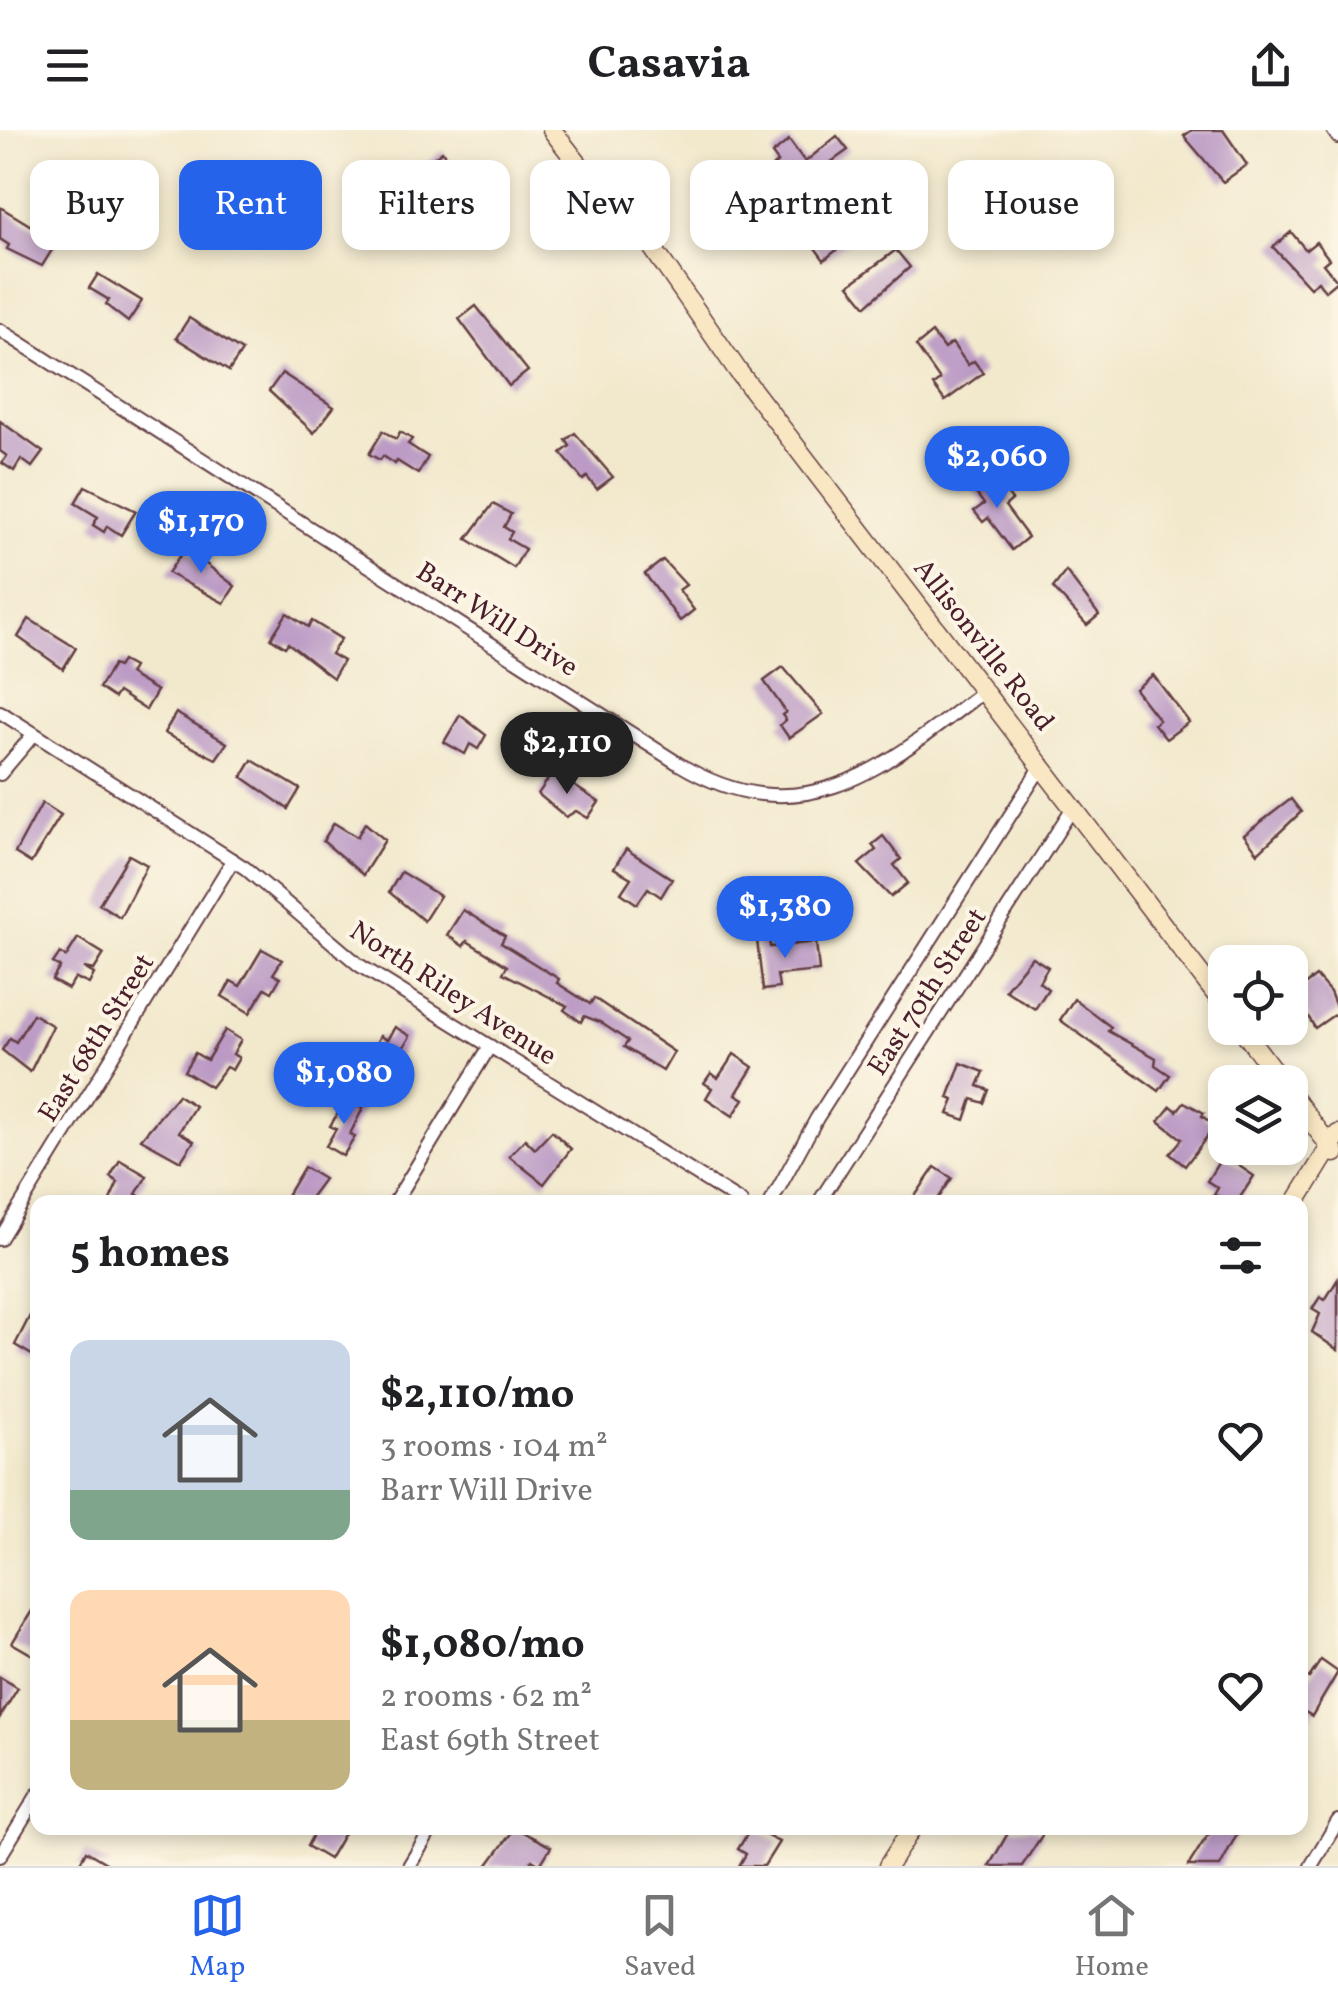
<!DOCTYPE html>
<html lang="en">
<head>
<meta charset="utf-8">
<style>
  :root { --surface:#fff; --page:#f2f2f2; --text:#202124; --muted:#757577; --line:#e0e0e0; --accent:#2563eb }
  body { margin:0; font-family:Vollkorn,serif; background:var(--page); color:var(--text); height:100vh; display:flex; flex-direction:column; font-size:38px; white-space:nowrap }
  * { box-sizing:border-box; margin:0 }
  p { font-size:32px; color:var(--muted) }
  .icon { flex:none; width:55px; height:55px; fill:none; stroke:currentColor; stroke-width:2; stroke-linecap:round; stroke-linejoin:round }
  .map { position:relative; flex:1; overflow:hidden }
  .panel { position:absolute; left:30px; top:1065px; width:1278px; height:640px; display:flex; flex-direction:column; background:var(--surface); border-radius:20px; box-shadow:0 5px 15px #0003 }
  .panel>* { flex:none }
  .guide { position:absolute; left:30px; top:30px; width:1280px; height:90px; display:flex; gap:20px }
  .fabs { position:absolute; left:1208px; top:815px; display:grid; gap:20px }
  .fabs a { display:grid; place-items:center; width:100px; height:100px; border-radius:20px; background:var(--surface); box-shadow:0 5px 15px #0003; font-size:50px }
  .price { position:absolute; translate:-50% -85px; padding:0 22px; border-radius:35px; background:var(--accent); color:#fff; font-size:32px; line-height:65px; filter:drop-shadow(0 2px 5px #0008) }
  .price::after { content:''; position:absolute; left:50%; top:60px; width:30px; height:22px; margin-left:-15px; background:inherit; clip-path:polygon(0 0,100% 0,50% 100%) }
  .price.current { background:#222; color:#fff }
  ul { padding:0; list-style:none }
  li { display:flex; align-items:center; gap:30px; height:250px; padding:0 40px }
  li span { display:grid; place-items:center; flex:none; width:280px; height:200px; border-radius:20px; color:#555 }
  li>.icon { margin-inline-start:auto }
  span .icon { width:120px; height:120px; fill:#fffc; stroke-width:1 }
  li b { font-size:42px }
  h2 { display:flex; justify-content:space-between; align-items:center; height:120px; padding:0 40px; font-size:42px }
  .chip { padding:0 35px; border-radius:20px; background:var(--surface); box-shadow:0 5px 15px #0003; font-size:35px; line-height:90px }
  .chip.current { background:var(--accent); color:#fff }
  header { display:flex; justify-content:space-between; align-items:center; height:130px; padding:0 40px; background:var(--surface); font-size:45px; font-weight:700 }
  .menu { display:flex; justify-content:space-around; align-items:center; height:140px; border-top:2px solid var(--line); background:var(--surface); font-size:28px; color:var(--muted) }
  .menu a { display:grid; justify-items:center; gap:5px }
  .menu .current { color:var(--accent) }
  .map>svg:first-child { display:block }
  .building { fill:#bb9ac5 }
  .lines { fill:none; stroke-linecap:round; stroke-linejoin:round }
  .street-casing { stroke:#633d43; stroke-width:16 }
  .secondary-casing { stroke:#633d43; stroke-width:21 }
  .street { stroke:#fff; stroke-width:12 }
  .secondary { stroke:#f9e7c3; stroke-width:18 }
  .labels { text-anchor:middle; stroke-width:8; stroke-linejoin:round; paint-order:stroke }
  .street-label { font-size:28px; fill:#4a1f2b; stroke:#fcf5e5 }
</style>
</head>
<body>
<header><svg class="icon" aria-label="menu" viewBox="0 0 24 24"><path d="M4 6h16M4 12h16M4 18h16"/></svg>Casavia<svg class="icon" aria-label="share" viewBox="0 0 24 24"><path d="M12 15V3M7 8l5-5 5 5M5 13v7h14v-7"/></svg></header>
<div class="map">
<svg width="1338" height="1736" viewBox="0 0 1338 1736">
  <rect width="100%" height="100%" fill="#fcf5e5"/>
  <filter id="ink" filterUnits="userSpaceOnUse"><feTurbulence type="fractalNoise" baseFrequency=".01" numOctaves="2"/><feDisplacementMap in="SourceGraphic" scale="20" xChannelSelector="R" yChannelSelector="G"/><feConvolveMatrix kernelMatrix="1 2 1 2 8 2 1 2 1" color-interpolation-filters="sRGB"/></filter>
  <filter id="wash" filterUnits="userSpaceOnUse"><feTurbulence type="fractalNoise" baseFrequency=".0048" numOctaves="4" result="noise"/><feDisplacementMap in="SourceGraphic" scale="40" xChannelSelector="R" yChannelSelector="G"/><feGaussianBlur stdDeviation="2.25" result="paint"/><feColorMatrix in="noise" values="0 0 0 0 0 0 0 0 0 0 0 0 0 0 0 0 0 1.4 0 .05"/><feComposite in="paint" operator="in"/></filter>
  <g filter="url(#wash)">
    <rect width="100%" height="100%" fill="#f2e9cd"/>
    <g id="blocks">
      <g class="building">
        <polygon points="1192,0 1223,0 1247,35 1223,52 1184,6"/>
        <polygon points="837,6 848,20 792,60 773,36 778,32 772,24 789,10 805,32"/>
        <polygon points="442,21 480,80 464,91 432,49 437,46 427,33"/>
        <polygon points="0,77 38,100 43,91 54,98 49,107 57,112 42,136 7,119 9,115 0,109"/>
        <polygon points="817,80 826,91 835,84 852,108 824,130 798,95"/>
        <polygon points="1291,102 1306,120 1316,112 1329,129 1323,134 1337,151 1325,161 1318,151 1310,157 1273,117"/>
        <polygon points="896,120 910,137 866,176 849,155"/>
        <polygon points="98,144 142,171 128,192 106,175 109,170 89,158"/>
        <polygon points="476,176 528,241 509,256 459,189"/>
        <polygon points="189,188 242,221 229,241 176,208"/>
        <polygon points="932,203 944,219 952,213 968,235 974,231 983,243 945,271 933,255 940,250 916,216"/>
        <polygon points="282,243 334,277 314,303 269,261"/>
        <polygon points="0,291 43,322 32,337 21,329 14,341 2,333 7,326 0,321"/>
        <polygon points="383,301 396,309 400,302 412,309 408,314 428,327 418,344 397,331 395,334 383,326 380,330 369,324"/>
        <polygon points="575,303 613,347 597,359 587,347 583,350 561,323 570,316 566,310"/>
        <polygon points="982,343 997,363 1003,359 1012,370 1005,376 1028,407 1012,420 988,388 983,392 974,381 984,374 968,353"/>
        <polygon points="85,356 136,381 121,405 107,396 104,402 93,395 98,387 75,373"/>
        <polygon points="493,374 511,384 504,397 512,402 508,409 525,419 514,438 467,409"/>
        <polygon points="185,418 235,456 224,473 168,443"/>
        <polygon points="663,430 686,455 679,460 694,480 680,491 645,444"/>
        <polygon points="1066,441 1099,485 1087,495 1053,458"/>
        <polygon points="287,483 308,497 312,491 341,509 331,524 343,531 333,548 288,513 285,517 271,508"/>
        <polygon points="29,489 76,518 63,539 18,507"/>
        <polygon points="122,531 133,537 129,544 157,561 146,580 118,562 114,568 99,558 113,535 118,537"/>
        <polygon points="783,537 823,584 789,608 780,595 786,590 782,585 786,582 764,551"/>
        <polygon points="1153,545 1189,592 1166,609 1154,594 1159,590 1135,559"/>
        <polygon points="176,583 227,613 216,629 164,603"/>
        <polygon points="460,585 486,605 478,619 470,614 465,624 444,612"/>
        <polygon points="252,630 300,659 288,679 242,647"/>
        <polygon points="553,642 599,672 588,688 576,681 566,687 538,664"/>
        <polygon points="1291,669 1301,682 1258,723 1244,705"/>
        <polygon points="42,673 61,685 31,733 15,723"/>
        <polygon points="334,693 357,707 365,693 385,710 363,745 323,711"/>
        <polygon points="883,706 901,729 894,735 908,753 891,767 859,734 876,720 872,715"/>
        <polygon points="626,719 672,749 661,767 648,758 637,774 621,763 631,748 614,738"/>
        <polygon points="129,725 147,735 120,787 99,774"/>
        <polygon points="401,742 440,766 424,791 389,762"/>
        <polygon points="463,780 505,806 501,813 559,849 557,853 590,874 594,868 674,922 663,941 624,917 628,911 600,892 584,886 581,892 564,880 567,876 503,843 507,836 467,811 463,816 447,805"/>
        <polygon points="78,808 104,824 94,840 84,838 94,844 89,854 75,848 68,859 52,850 60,837 53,833 60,823 66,827"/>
        <polygon points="769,808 770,817 816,812 819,841 777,845 779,858 763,860 757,810"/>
        <polygon points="262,819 282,830 273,844 280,848 272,862 265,858 250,883 222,866 231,851 240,856"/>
        <polygon points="1032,827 1048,837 1039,852 1048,859 1035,879 1005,860"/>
        <polygon points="1316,846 1330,862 1338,882 1315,898 1294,863"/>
        <polygon points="1074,869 1111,897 1108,901 1156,928 1155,935 1170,945 1159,961 1060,890"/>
        <polygon points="33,884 53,896 30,942 2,920 10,908 16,912"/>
        <polygon points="395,897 410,906 386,949 370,939 379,924 372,920 380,906 387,910"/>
        <polygon points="225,900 241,910 233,924 239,928 232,940 226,937 211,957 184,941 195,923 207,930"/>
        <polygon points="734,924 753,937 736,964 744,969 733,986 706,968 712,958 704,953 711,943 718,948"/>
        <polygon points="961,933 984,942 978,956 989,960 984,973 972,969 965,990 948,984 954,970 948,968"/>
        <polygon points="178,965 195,976 179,1002 194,1011 181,1031 141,1009"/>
        <polygon points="347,968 363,978 350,1004 355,1007 343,1026 326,1016 336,999 330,996"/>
        <polygon points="1184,972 1204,983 1202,986 1215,996 1185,1036 1170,1024 1182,1009 1159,991 1171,976 1177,981"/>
        <polygon points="552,1001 571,1019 544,1054 509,1026 525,1009 535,1019"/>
        <polygon points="1223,1025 1254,1046 1237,1072 1214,1065 1218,1058 1207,1051"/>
        <polygon points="120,1030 147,1046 136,1064 149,1072 109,1072 118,1052 110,1047"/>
        <polygon points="304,1037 324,1049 307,1072 283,1072"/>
        <polygon points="935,1037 952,1048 936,1072 911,1072"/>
        <polygon points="1338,1149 1338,1220 1312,1202 1320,1184 1312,1179 1320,1167 1325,1170"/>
        <polygon points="38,1170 38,1216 32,1225 15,1215"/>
        <polygon points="38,1471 38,1528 12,1513"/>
        <polygon points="1321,1530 1338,1542 1312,1586 1300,1579 1300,1543 1309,1548"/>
        <polygon points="0,1547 18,1558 0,1587"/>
        <polygon points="317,1698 347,1698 329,1729 307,1716"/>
        <polygon points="515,1698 551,1717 540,1735 532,1730 529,1736 487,1736"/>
        <polygon points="751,1698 779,1712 764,1736 739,1736 746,1724 738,1719"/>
        <polygon points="1011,1698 1033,1698 1043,1704 1022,1736 989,1736"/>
        <polygon points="1212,1698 1240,1698 1220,1736 1188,1736"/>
        <polygon points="86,1721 111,1736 78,1736"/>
      </g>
    </g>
  </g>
  <g filter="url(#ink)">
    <use href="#blocks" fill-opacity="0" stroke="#633d43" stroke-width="2.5"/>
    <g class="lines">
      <g class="street-casing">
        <g id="street">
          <polyline points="1333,0 1338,7"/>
          <path d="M0,200L679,634C804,709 887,635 985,560"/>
          <polyline points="0,582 245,738 359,835 741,1072"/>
          <polyline points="0,644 34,604"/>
          <polyline points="395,1072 490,916"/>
          <polyline points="771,1072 817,988 1043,634"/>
          <polyline points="819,1072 1074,676"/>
          <polyline points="0,1109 233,730"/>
          <polyline points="0,1726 38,1664"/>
          <polyline points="409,1736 432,1698"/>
          <polyline points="1311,1736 1338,1691"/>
        </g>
      </g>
      <g class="secondary-casing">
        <g id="secondary">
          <polyline points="552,0 606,70 634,91 738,241 1225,876"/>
          <polyline points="1241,898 1282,952"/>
          <polyline points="1290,963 1335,1023"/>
          <polyline points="1296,1072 1338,1004"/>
          <polyline points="888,1736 912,1698"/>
        </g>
      </g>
      <use href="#street" class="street"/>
      <use href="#secondary" class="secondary"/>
    </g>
  </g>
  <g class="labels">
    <g class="street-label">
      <text transform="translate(498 488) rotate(33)" y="10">Barr Will Drive</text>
      <text transform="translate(985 514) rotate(52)" y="10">Allisonville Road</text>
      <text transform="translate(926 861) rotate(-57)" y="10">East 70th Street</text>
      <text transform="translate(454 862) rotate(33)" y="10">North Riley Avenue</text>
      <text transform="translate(95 907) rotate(-58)" y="10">East 68th Street</text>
    </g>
  </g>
</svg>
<div class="fabs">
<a><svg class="icon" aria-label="locate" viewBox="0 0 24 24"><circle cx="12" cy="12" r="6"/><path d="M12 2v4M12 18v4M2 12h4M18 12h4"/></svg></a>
<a><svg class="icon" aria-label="layers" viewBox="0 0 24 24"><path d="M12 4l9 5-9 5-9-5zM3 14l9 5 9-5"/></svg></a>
</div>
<b class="price" style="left:997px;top:381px">$2,060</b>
<b class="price" style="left:201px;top:446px">$1,170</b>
<b class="price current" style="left:567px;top:667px">$2,110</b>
<b class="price" style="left:785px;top:831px">$1,380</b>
<b class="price" style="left:344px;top:997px">$1,080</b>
<div class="guide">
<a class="chip">Buy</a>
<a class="chip current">Rent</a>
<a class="chip">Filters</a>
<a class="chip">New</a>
<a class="chip">Apartment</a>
<a class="chip">House</a>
</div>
<section class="panel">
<h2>5 homes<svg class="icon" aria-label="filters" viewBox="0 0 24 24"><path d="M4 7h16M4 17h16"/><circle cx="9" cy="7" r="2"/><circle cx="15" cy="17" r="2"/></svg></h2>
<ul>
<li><span style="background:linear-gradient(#c9d6e8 75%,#7fa58c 0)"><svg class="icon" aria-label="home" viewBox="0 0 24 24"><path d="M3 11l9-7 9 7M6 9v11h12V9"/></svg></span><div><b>$2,110/mo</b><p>3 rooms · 104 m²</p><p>Barr Will Drive</p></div><svg class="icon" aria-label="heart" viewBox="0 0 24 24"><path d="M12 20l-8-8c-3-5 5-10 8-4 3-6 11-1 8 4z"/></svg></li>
<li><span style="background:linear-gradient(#ffd9b3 65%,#c2b280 0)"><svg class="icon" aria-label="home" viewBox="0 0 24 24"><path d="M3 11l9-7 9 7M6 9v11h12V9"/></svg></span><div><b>$1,080/mo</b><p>2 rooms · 62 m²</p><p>East 69th Street</p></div><svg class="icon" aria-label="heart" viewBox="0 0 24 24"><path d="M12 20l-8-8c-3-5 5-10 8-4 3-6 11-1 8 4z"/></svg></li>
</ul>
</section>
</div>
<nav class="menu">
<a class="current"><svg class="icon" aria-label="map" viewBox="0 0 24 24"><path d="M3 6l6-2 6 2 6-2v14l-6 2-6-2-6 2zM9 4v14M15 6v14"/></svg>Map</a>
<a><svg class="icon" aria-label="saved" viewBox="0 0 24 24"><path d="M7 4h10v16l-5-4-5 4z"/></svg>Saved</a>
<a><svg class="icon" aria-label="home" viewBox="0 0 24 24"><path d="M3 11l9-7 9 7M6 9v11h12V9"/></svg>Home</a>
</nav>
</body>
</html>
